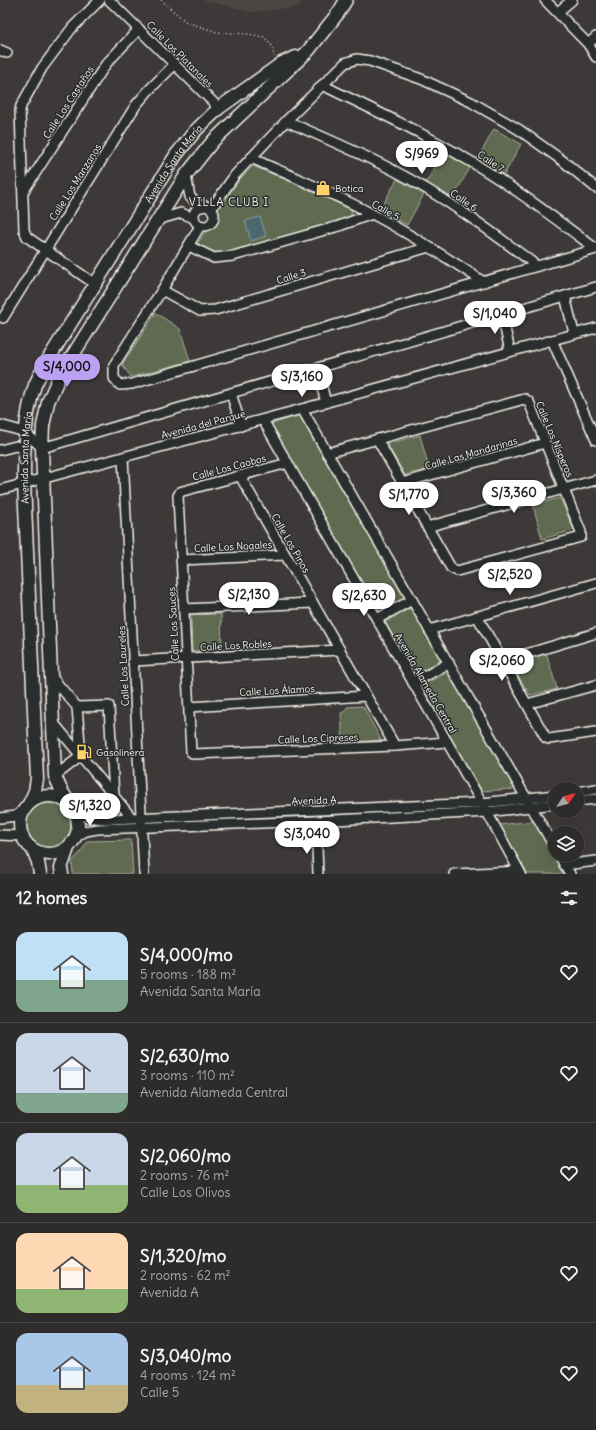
<!DOCTYPE html>
<html lang="en">
<head>
<meta charset="utf-8">
<style>
  :root { --surface:#2e2b2b; --page:#3a3737; --text:#f1f3f6; --muted:#a7a7a9; --line:#494747; --accent:#bca0f2 }
  body { margin:0; font-family:Delius,sans-serif; background:var(--page); color:var(--text); height:100vh; display:flex; flex-direction:column; font-size:15px; white-space:nowrap }
  * { box-sizing:border-box; margin:0 }
  p { font-size:13px; color:var(--muted) }
  .icon { flex:none; width:22px; height:22px; fill:none; stroke:currentColor; stroke-width:2; stroke-linecap:round; stroke-linejoin:round }
  .map { position:relative; height:874px; overflow:hidden }
  .panel { display:flex; flex-direction:column; background:var(--surface); flex:1 }
  .panel>* { flex:none }
  .needle { width:26px; rotate:55deg }
  .fabs { position:absolute; left:548px; top:782px; display:grid; gap:8px }
  .fabs a { display:grid; place-items:center; width:36px; height:36px; border-radius:50%; background:var(--surface); box-shadow:0 4px 16px #0002,0 0 0 1px var(--line); font-size:20px }
  .price { position:absolute; translate:-50% -34px; padding:0 9px; border-radius:14px; background:#fff; color:#222; font-size:13px; line-height:26px; filter:drop-shadow(0 1px 2px #0008) }
  .price::after { content:''; position:absolute; left:50%; top:24px; width:12px; height:9px; margin-left:-6px; background:inherit; clip-path:polygon(0 0,100% 0,50% 100%) }
  .price.current { background:var(--accent); color:#111 }
  ul { padding:0; list-style:none }
  li { display:flex; align-items:center; gap:12px; height:100px; padding:0 16px }
  li+li { border-top:1px solid var(--line) }
  li span { display:grid; place-items:center; flex:none; width:112px; height:80px; border-radius:12px; color:#555 }
  li>.icon { margin-inline-start:auto }
  span .icon { width:48px; height:48px; fill:#fffc; stroke-width:1 }
  li b { font-size:17px }
  h2 { display:flex; justify-content:space-between; align-items:center; height:48px; padding:0 16px; font-size:17px }
  .map>svg:first-child { display:block }
  .built { fill:#4d4643 }
  .green { fill:#5f6a51; stroke:#aaae9c }
  .water { fill:#4b686e; stroke:#8f9f9f }
  .lines { fill:none; stroke-linecap:round; stroke-linejoin:round }
  .minor-casing { stroke:#f4f1e8; stroke-width:12 }
  .major-casing { stroke:#f4f1e8; stroke-width:15 }
  .path { stroke:#f4f1e8; stroke-width:1.5; stroke-dasharray:1 3; stroke-linecap:butt }
  .minor { stroke:#2a2d2e; stroke-width:9 }
  .major { stroke:#2a2d2e; stroke-width:12 }
  .labels { text-anchor:middle; stroke-width:3; stroke-linejoin:round; paint-order:stroke }
  .street-label { font-size:10px; fill:#f4f1e8; stroke:#2a2d2e }
  .poi-label { font-size:10px; fill:#f4f1e8; stroke:#2a2d2e; text-anchor:start }
  .neighbourhood-label { font-size:11px; letter-spacing:1px; fill:#f4f1e8; stroke:#2a2d2e }
</style>
</head>
<body>
<div class="map">
<svg width="596" height="874" viewBox="0 0 596 874">
  <rect width="100%" height="100%" fill="#3d3939"/>
  <filter id="ink" filterUnits="userSpaceOnUse"><feTurbulence type="fractalNoise" baseFrequency=".025" numOctaves="2"/><feDisplacementMap in="SourceGraphic" scale="8" xChannelSelector="R" yChannelSelector="G"/><feConvolveMatrix kernelMatrix="1 2 1 2 8 2 1 2 1" color-interpolation-filters="sRGB"/></filter>
  <g filter="url(#ink)">
    <polygon class="built" points="201,0 304,0 297,7 252,12"/>
    <g class="green">
      <polygon points="494,129 521,144 504,175 477,160"/>
      <polygon points="443,152 470,167 453,198 426,183"/>
      <polygon points="253,166 305,187 351,207 352,209 351,217 220,255 217,255 198,244 198,243 205,232 212,229 217,224 219,217 218,209 238,181"/>
      <polygon points="397,179 424,194 407,225 380,210"/>
      <polygon points="156,313 180,329 190,361 131,377 122,365"/>
      <polygon points="301,415 405,598 378,612 271,424"/>
      <polygon points="420,435 429,469 405,475 387,444"/>
      <polygon points="560,498 574,530 542,539 533,505"/>
      <polygon points="411,608 441,660 415,675 385,622"/>
      <polygon points="221,614 222,650 192,651 191,615"/>
      <polygon points="546,652 557,689 530,695 510,663"/>
      <polygon points="448,672 515,789 482,791 420,686"/>
      <polygon points="363,706 381,740 343,743 341,713 345,711 347,707"/>
      <circle cx="49" cy="825" r="24"/>
      <polygon points="534,821 564,874 527,874 499,825"/>
      <polygon points="131,840 133,874 73,874 72,861 81,852 87,841"/>
    </g>
    <polygon class="water" points="260,217 266,236 251,241 245,221"/>
    <g class="lines">
      <g class="minor-casing">
        <g id="minor">
          <polyline points="109,0 219,108"/>
          <polyline points="545,0 588,44 596,57"/>
          <polyline points="558,12 572,0"/>
          <polyline points="588,44 596,37"/>
          <polyline points="0,50 7,53"/>
          <path d="M322,85C370,108 417,130 463,157C510,184 553,217 596,249"/>
          <path d="M286,121C321,136 356,151 391,169C443,196 491,231 537,266"/>
          <path d="M251,158C291,176 333,193 372,214C411,234 447,258 484,282"/>
          <polyline points="186,175 190,197 202,207"/>
          <polyline points="23,192 106,64 139,29"/>
          <circle cx="204" cy="216" r="10"/>
          <polyline points="211,209 235,175 286,121 345,63 357,59 370,61 421,79 471,102 518,129 563,161 596,188"/>
          <polyline points="157,220 181,213 194,218"/>
          <polyline points="200,226 162,290 114,365 114,378 120,385 132,384 596,249"/>
          <polyline points="189,246 214,258 233,256 339,226 372,214"/>
          <polyline points="95,284 27,237 24,230 20,111 21,106 42,68 72,28 100,0"/>
          <polyline points="162,290 200,311 215,310 429,247"/>
          <polyline points="565,296 574,333"/>
          <polyline points="502,315 510,351"/>
          <polyline points="3,318 136,105 149,90 175,64"/>
          <polyline points="552,340 596,440"/>
          <polyline points="317,368 326,403"/>
          <polyline points="231,393 241,426"/>
          <polyline points="302,409 555,848"/>
          <polyline points="263,420 482,803 521,874"/>
          <polyline points="0,425 25,432 42,448 596,287"/>
          <polyline points="0,450 16,446 24,448"/>
          <polyline points="327,453 521,400 525,399 529,402 581,532 581,537 457,571 451,568 377,439"/>
          <polyline points="123,457 144,874"/>
          <polyline points="288,463 183,491 180,492 178,496 191,752 194,754 395,746 447,742"/>
          <polyline points="240,476 395,746"/>
          <polyline points="402,483 545,443"/>
          <polyline points="0,490 302,409 596,328"/>
          <polyline points="427,527 596,480"/>
          <polyline points="181,560 285,555"/>
          <polyline points="184,609 313,603"/>
          <polyline points="477,616 546,738 549,739 596,732"/>
          <polyline points="377,619 412,600"/>
          <polyline points="429,630 596,583"/>
          <polyline points="133,661 340,650"/>
          <polyline points="503,661 596,633"/>
          <polyline points="51,676 77,707 81,756"/>
          <polyline points="413,683 449,663"/>
          <polyline points="527,704 596,685"/>
          <polyline points="77,707 109,706 114,796"/>
          <polyline points="189,707 366,696"/>
          <polyline points="53,722 132,818"/>
          <polyline points="55,776 81,756"/>
          <polyline points="577,792 596,789"/>
          <polyline points="577,801 596,799"/>
          <path d="M75,812C96,822 110,819 132,818L482,803L555,795"/>
          <polyline points="0,818 16,816 24,809"/>
          <polyline points="89,818 114,796"/>
          <polyline points="316,821 318,874"/>
          <polyline points="0,835 21,836"/>
          <polyline points="77,836 86,831 97,829 316,821 487,812 555,804"/>
          <polyline points="559,855 570,874"/>
          <polyline points="564,865 596,861"/>
          <polyline points="454,874 519,871"/>
        </g>
      </g>
      <g class="major-casing">
        <g id="major">
          <circle cx="49" cy="825" r="29"/>
          <path id="s1" d="M30,802L35,791L37,779L24,483C24,449 24,417 35,385C39,376 44,367 49,358L176,155L195,131L219,108L282,63L296,57"/>
          <polyline points="69,803 61,790 55,776 42,448 43,426 48,402 59,377 186,175 213,141 308,51 339,12 346,0"/>
          <polyline points="33,850 38,862 40,874"/>
          <polyline points="62,874 61,868 68,848"/>
        </g>
      </g>
      <polyline class="path" points="161,0 186,22 217,32 249,34 264,37 272,46 274,57"/>
      <use href="#minor" class="minor"/>
      <use href="#major" class="major"/>
    </g>
  </g>
  <defs>
    <g id="shop-bare" transform="scale(1.2)"><path d="M-5-2.5h2.3a2.7 3.5 0 0 1 5.4 0H5L5.5 6h-11ZM-1.5-2.5h3a1.5 2.3 0 0 0-3 0Z" fill="#ffd166" stroke="#2a2d2e" stroke-width="2.5" paint-order="stroke"/></g>
    <g id="fuel-bare" transform="scale(1.2)"><path d="M-5.5-6h7V0h2V4h1.3V-2.5L3-4.5l.8-.8L6-3V5H2.5V1h-1V6h-7ZM-4.2-4.7v3.2H.2V-4.7Z" fill="#ffd166" stroke="#2a2d2e" stroke-width="2.5" paint-order="stroke"/></g>
  </defs>
  <g fill-rule="evenodd">
    <use href="#shop-bare" x="323" y="188"/>
    <use href="#fuel-bare" x="84" y="752"/>
  </g>
  <g class="labels">
    <g class="street-label">
      <text transform="translate(180 54) rotate(45)" y="4">Calle Los Platanales</text>
      <text transform="translate(68 102) rotate(-57)" y="4">Calle Los Castaños</text>
      <text transform="translate(491 161) rotate(33)" y="4">Calle 7</text>
      <text dy="4" stroke="none"><textPath href="#s1" startOffset="681">Avenida Santa María</textPath></text>
      <text transform="translate(75 182) rotate(-58)" y="4">Calle Los Manzanos</text>
      <text transform="translate(464 200) rotate(34)" y="4">Calle 6</text>
      <text transform="translate(386 210) rotate(29)" y="4">Calle 5</text>
      <text transform="translate(291 276) rotate(-17)" y="4">Calle 3</text>
      <text transform="translate(203 424) rotate(-15)" y="4">Avenida del Parque</text>
      <text transform="translate(555 439) rotate(67)" y="4">Calle Los Nísperos</text>
      <text transform="translate(471 453) rotate(-16)" y="4">Calle Las Mandarinas</text>
      <text dy="4" stroke="none"><textPath href="#s1" startOffset="346">Avenida Santa María</textPath></text>
      <text transform="translate(229 467) rotate(-15)" y="4">Calle Los Caobos</text>
      <text transform="translate(291 543) rotate(60)" y="4">Calle Los Pinos</text>
      <text transform="translate(233 546) rotate(-3)" y="4">Calle Los Nogales</text>
      <text transform="translate(173 624) rotate(-93)" y="4">Calle Los Sauces</text>
      <text transform="translate(236 645) rotate(-3)" y="4">Calle Los Robles</text>
      <text transform="translate(123 666) rotate(-93)" y="4">Calle Los Laureles</text>
      <text transform="translate(426 683) rotate(60)" y="4">Avenida Alameda Central</text>
      <text transform="translate(277 690) rotate(-3)" y="4">Calle Los Álamos</text>
      <text transform="translate(318 738) rotate(-2)" y="4">Calle Los Cipreses</text>
      <text transform="translate(314 800) rotate(-2)" y="4">Avenida A</text>
    </g>
    <g class="poi-label">
      <text x="335" y="192">Botica</text>
      <text x="96" y="756">Gasolinera</text>
    </g>
    <g class="neighbourhood-label">
      <text x="229" y="206">VILLA CLUB I</text>
    </g>
  </g>
</svg>
<div class="fabs">
<a><svg class="needle" viewBox="-14 -14 28 28"><path d="M0-13l5 13h-10z" fill="#e53935"/><path d="M0 13l5-13h-10z" fill="#a7a7a9"/></svg></a>
<a><svg class="icon" aria-label="layers" viewBox="0 0 24 24"><path d="M12 4l9 5-9 5-9-5zM3 14l9 5 9-5"/></svg></a>
</div>
<b class="price" style="left:422px;top:175px">S/969</b>
<b class="price" style="left:495px;top:335px">S/1,040</b>
<b class="price current" style="left:67px;top:388px">S/4,000</b>
<b class="price" style="left:302px;top:398px">S/3,160</b>
<b class="price" style="left:514px;top:514px">S/3,360</b>
<b class="price" style="left:409px;top:516px">S/1,770</b>
<b class="price" style="left:510px;top:596px">S/2,520</b>
<b class="price" style="left:249px;top:616px">S/2,130</b>
<b class="price" style="left:364px;top:617px">S/2,630</b>
<b class="price" style="left:502px;top:682px">S/2,060</b>
<b class="price" style="left:90px;top:827px">S/1,320</b>
<b class="price" style="left:307px;top:855px">S/3,040</b>
</div>
<section class="panel">
<h2>12 homes<svg class="icon" aria-label="filters" viewBox="0 0 24 24"><path d="M4 7h16M4 17h16"/><circle cx="9" cy="7" r="2"/><circle cx="15" cy="17" r="2"/></svg></h2>
<ul>
<li><span style="background:linear-gradient(#bfe0f5 60%,#7fa58c 0)"><svg class="icon" aria-label="home" viewBox="0 0 24 24"><path d="M3 11l9-7 9 7M6 9v11h12V9"/></svg></span><div><b>S/4,000/mo</b><p>5 rooms · 188 m²</p><p>Avenida Santa María</p></div><svg class="icon" aria-label="heart" viewBox="0 0 24 24"><path d="M12 20l-8-8c-3-5 5-10 8-4 3-6 11-1 8 4z"/></svg></li>
<li><span style="background:linear-gradient(#c9d6e8 75%,#7fa58c 0)"><svg class="icon" aria-label="home" viewBox="0 0 24 24"><path d="M3 11l9-7 9 7M6 9v11h12V9"/></svg></span><div><b>S/2,630/mo</b><p>3 rooms · 110 m²</p><p>Avenida Alameda Central</p></div><svg class="icon" aria-label="heart" viewBox="0 0 24 24"><path d="M12 20l-8-8c-3-5 5-10 8-4 3-6 11-1 8 4z"/></svg></li>
<li><span style="background:linear-gradient(#c9d6e8 65%,#8fb573 0)"><svg class="icon" aria-label="home" viewBox="0 0 24 24"><path d="M3 11l9-7 9 7M6 9v11h12V9"/></svg></span><div><b>S/2,060/mo</b><p>2 rooms · 76 m²</p><p>Calle Los Olivos</p></div><svg class="icon" aria-label="heart" viewBox="0 0 24 24"><path d="M12 20l-8-8c-3-5 5-10 8-4 3-6 11-1 8 4z"/></svg></li>
<li><span style="background:linear-gradient(#ffd9b3 70%,#8fb573 0)"><svg class="icon" aria-label="home" viewBox="0 0 24 24"><path d="M3 11l9-7 9 7M6 9v11h12V9"/></svg></span><div><b>S/1,320/mo</b><p>2 rooms · 62 m²</p><p>Avenida A</p></div><svg class="icon" aria-label="heart" viewBox="0 0 24 24"><path d="M12 20l-8-8c-3-5 5-10 8-4 3-6 11-1 8 4z"/></svg></li>
<li><span style="background:linear-gradient(#a9c7e8 65%,#c2b280 0)"><svg class="icon" aria-label="home" viewBox="0 0 24 24"><path d="M3 11l9-7 9 7M6 9v11h12V9"/></svg></span><div><b>S/3,040/mo</b><p>4 rooms · 124 m²</p><p>Calle 5</p></div><svg class="icon" aria-label="heart" viewBox="0 0 24 24"><path d="M12 20l-8-8c-3-5 5-10 8-4 3-6 11-1 8 4z"/></svg></li>
</ul>
</section>
</body>
</html>
